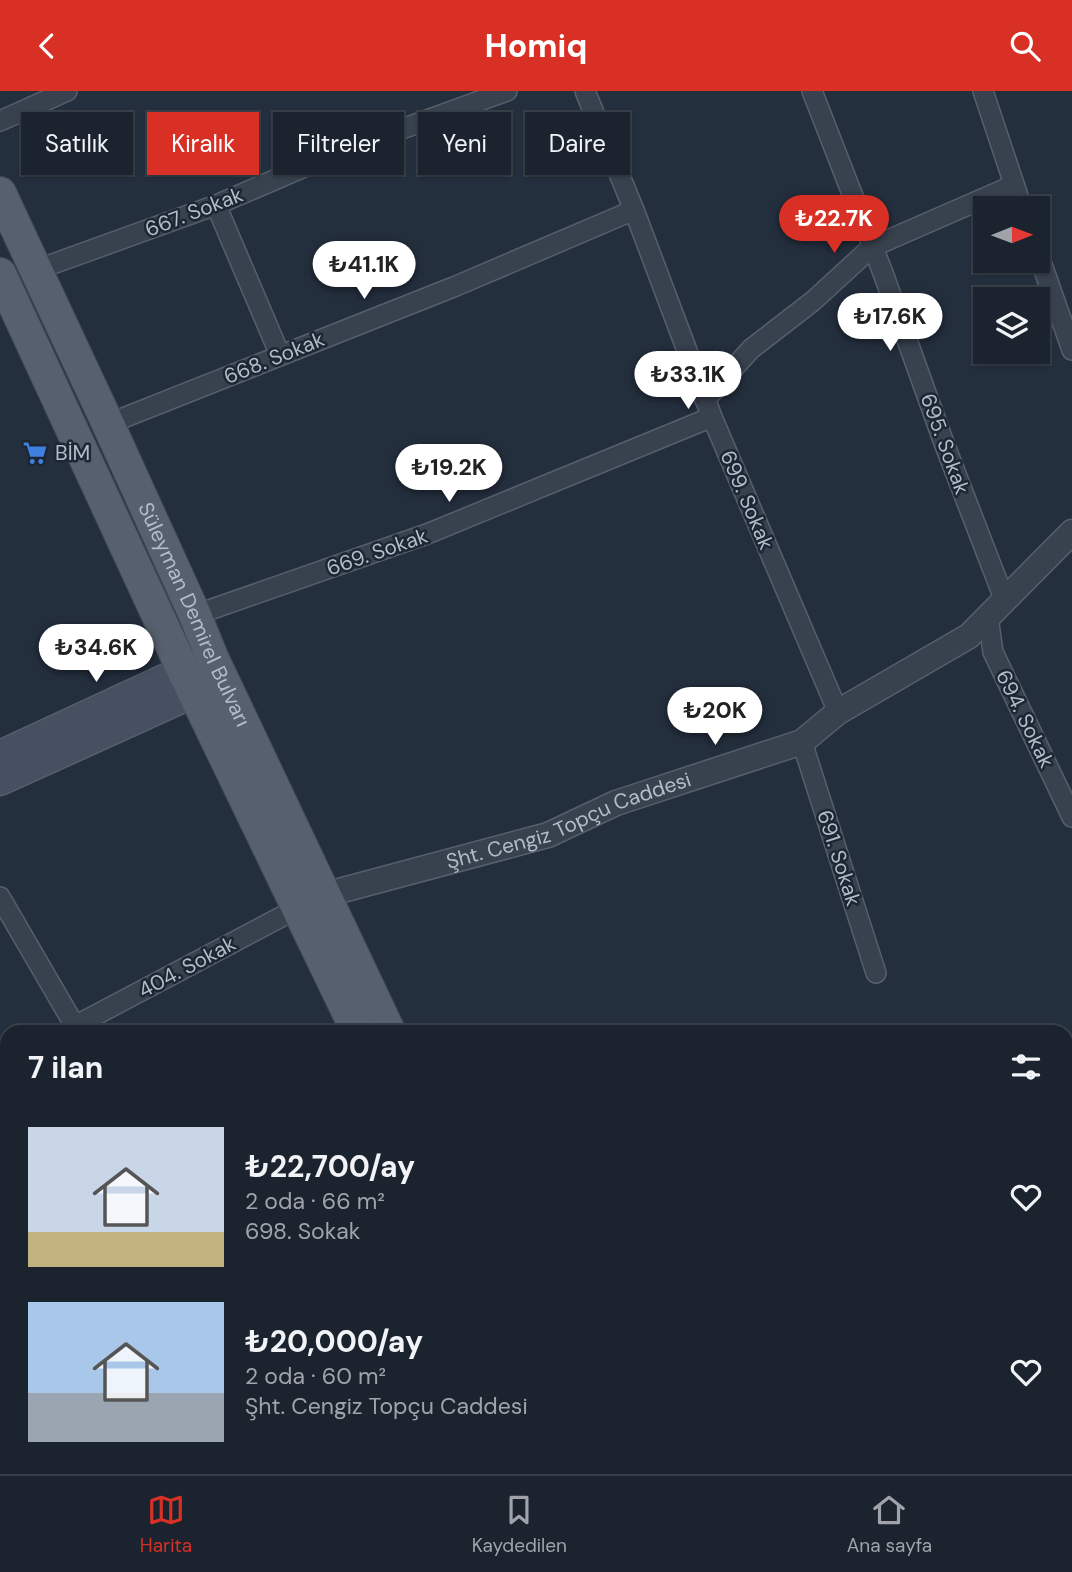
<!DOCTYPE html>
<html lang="tr">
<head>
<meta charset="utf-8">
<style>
  :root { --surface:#1b232e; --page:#242b36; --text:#f1f3f6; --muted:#a0a4aa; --line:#39404a; --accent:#d93025 }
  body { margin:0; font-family:"DM Sans",sans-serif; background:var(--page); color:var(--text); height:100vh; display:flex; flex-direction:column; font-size:26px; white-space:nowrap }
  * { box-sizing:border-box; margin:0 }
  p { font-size:23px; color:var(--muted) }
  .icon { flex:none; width:38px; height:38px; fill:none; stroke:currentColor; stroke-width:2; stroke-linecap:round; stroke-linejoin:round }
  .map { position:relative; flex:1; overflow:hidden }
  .panel { position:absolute; left:0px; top:934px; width:1073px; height:450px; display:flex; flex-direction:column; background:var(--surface); border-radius:21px 21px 0 0; box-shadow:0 2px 5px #0004,0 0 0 2px var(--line) }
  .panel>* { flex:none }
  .hud { position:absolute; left:21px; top:21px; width:700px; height:63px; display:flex; gap:14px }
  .needle { width:46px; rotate:89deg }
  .buttons { position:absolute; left:973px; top:105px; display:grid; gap:14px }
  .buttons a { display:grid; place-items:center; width:77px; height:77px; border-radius:0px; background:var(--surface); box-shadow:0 2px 5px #0004,0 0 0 2px var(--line); font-size:35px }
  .price { position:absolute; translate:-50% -60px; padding:0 16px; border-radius:24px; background:#fff; color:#222; font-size:23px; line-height:46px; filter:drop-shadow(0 2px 4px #0008) }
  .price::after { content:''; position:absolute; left:50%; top:42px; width:21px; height:16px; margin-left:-10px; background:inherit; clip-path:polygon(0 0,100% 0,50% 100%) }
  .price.current { background:var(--accent); color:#fff }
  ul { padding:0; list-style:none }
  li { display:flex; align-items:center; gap:21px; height:175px; padding:0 28px }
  li span { display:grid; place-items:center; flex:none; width:196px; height:140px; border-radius:0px; color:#555 }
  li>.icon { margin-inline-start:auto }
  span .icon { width:84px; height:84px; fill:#fffc; stroke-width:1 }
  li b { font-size:30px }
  h2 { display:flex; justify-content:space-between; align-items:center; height:84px; padding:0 28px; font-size:30px }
  .chip { padding:0 24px; border-radius:0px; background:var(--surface); box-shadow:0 2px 5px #0004,0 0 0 2px var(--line); font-size:24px; line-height:63px }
  .chip.current { background:var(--accent); color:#fff }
  header { display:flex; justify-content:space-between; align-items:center; height:91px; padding:0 28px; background:var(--accent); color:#fff; font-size:32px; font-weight:800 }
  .tabs { display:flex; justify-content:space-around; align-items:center; height:98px; border-top:2px solid var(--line); background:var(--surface); font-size:19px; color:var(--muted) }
  .tabs a { display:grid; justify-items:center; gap:4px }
  .tabs .current { color:var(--accent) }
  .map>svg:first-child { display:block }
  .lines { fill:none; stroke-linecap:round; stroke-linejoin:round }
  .minor-casing { stroke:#565f6c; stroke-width:22 }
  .tertiary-casing { stroke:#565f6c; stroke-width:27 }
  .secondary-casing { stroke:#565f6c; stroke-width:31 }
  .primary-casing { stroke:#414a57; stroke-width:34 }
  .minor { stroke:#38414e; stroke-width:19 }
  .tertiary { stroke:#38414e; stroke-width:24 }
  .secondary { stroke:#465061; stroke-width:28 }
  .primary { stroke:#56606e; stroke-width:32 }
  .labels { text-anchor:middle; stroke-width:5; stroke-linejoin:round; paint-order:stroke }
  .street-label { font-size:21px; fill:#b4bcc9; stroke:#1d2633 }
  .poi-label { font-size:21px; fill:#b4bcc9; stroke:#1d2633; text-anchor:start }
</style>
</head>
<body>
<header><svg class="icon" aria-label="back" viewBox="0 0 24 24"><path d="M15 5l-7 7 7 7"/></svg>Homiq<svg class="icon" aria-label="search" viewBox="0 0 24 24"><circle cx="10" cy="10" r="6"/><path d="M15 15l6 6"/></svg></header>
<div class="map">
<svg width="1072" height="1383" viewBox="0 0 1072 1383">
  <rect width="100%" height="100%" fill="#242f3e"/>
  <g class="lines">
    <g class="minor-casing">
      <g id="minor">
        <polyline points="585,0 634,119 712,326 838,621"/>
        <polyline points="812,0 883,182 944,352 1005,510"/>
        <polyline points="983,0 1022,117"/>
        <polyline points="0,30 67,0"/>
        <polyline points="216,114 280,264"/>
        <polyline points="1038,162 1072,259"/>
        <polyline points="36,179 216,114 344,59 507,0"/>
        <polyline points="705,309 751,258 813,210 872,156 1014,94"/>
        <polyline points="108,333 456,195 634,119"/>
        <polyline points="195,524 427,443 712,326"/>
        <polyline points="988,526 993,561 1072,726"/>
        <polyline points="802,651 876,882"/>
        <polyline points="0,806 79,942"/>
        <polyline points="75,935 298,817"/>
        <polyline points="0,1064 7,1062"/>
        <polyline points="0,1100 7,1115"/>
        <polyline points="132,1377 134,1383"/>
        <polyline points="302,1377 305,1383"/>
      </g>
    </g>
    <g class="tertiary-casing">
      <g id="tertiary">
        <path id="s1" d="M324,804L548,744L616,712L802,651L838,621L969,545L1072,441"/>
      </g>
    </g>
    <g class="secondary-casing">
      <g id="secondary">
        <polyline points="0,664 203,570"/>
        <polyline points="0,690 214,593"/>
      </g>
    </g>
    <g class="primary-casing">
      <g id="primary">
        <path id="s2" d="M0,102L108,333L195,524L212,566L390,942"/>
        <polyline points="0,183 183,579 358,942"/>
        <polyline points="568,1377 571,1383"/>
        <polyline points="600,1377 602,1383"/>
      </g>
    </g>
    <use href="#minor" class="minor"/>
    <use href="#tertiary" class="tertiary"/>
    <use href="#secondary" class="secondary"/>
    <use href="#primary" class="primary"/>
  </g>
  <defs>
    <g id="supermarket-bare" transform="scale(1.89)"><path d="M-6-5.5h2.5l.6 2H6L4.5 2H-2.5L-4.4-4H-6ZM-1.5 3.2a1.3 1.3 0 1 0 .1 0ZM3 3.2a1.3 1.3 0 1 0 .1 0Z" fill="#3f7fe0" stroke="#1d2633" stroke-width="2.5" paint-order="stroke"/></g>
  </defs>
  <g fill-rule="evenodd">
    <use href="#supermarket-bare" x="35" y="362"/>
  </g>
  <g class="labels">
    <g class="street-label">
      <text transform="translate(194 121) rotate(-21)" y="7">667. Sokak</text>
      <text transform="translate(274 267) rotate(-22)" y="7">668. Sokak</text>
      <text transform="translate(945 353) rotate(70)" y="7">695. Sokak</text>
      <text transform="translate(747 409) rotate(67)" y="7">699. Sokak</text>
      <text transform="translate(377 461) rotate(-19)" y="7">669. Sokak</text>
      <text dy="7" stroke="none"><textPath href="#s2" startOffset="464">Süleyman Demirel Bulvarı</textPath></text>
      <text transform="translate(1025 628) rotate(64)" y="7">694. Sokak</text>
      <text dy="7" stroke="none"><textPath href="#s1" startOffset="256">Şht. Cengiz Topçu Caddesi</textPath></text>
      <text transform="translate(839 767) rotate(72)" y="7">691. Sokak</text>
      <text transform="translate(187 876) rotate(-28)" y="7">404. Sokak</text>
    </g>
    <g class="poi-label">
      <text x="55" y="369">BİM</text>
    </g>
  </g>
</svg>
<div class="buttons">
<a><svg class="needle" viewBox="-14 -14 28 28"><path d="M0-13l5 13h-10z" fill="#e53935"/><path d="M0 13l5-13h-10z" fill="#a0a4aa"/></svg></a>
<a><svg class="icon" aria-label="layers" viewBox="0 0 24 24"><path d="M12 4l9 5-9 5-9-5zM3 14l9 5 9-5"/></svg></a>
</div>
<b class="price current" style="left:834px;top:164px">₺22.7K</b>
<b class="price" style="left:364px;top:210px">₺41.1K</b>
<b class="price" style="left:890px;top:262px">₺17.6K</b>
<b class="price" style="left:688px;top:320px">₺33.1K</b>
<b class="price" style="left:449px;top:413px">₺19.2K</b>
<b class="price" style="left:96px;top:593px">₺34.6K</b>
<b class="price" style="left:715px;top:656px">₺20K</b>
<div class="hud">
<a class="chip">Satılık</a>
<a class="chip current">Kiralık</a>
<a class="chip">Filtreler</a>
<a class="chip">Yeni</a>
<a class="chip">Daire</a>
</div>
<section class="panel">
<h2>7 ilan<svg class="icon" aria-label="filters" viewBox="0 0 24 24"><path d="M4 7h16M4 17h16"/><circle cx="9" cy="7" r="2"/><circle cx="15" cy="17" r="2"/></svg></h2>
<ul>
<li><span style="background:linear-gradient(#c9d6e8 75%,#c2b280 0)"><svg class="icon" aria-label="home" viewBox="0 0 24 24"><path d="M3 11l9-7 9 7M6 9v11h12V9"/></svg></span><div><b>₺22,700/ay</b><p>2 oda · 66 m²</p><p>698. Sokak</p></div><svg class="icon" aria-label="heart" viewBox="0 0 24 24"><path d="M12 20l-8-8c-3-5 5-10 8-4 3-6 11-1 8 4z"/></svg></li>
<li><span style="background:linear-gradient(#a9c7e8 65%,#9aa5b1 0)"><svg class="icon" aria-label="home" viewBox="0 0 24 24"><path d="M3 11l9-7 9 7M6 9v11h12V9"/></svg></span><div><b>₺20,000/ay</b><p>2 oda · 60 m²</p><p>Şht. Cengiz Topçu Caddesi</p></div><svg class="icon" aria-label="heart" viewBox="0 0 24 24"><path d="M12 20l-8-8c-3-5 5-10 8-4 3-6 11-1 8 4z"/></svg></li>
</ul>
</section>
</div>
<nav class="tabs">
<a class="current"><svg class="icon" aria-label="map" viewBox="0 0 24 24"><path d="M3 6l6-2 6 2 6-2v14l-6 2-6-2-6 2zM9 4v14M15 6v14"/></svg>Harita</a>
<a><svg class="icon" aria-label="saved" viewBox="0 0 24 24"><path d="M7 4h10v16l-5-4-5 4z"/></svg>Kaydedilen</a>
<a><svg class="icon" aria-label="home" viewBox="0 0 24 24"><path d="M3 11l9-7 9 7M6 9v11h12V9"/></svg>Ana sayfa</a>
</nav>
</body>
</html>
